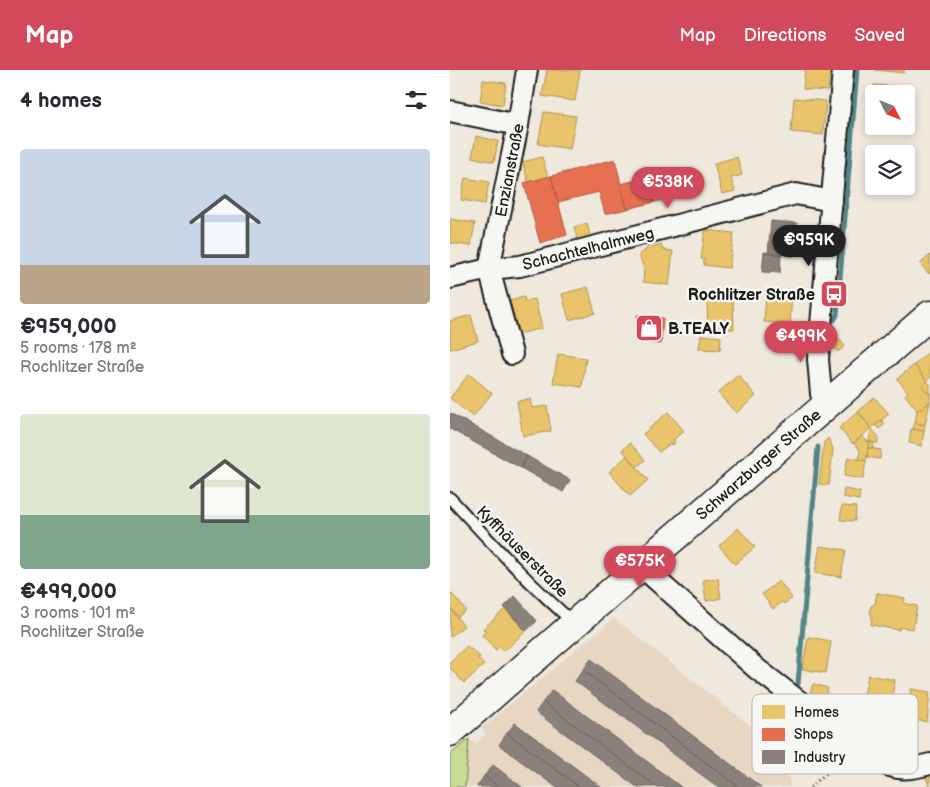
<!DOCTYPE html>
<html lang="en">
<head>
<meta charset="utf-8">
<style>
  :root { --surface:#fff; --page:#f2f2f3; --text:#2b2b33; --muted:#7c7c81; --accent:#d1495b }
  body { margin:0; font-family:"Balsamiq Sans",sans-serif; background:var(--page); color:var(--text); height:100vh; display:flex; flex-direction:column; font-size:19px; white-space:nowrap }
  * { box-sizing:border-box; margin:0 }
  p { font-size:16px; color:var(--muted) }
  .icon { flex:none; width:28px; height:28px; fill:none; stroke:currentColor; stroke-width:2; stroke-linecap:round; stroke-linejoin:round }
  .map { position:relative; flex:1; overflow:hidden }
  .side { display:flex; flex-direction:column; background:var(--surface); width:450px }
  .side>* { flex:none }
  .needle { width:32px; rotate:132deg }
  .buttons { position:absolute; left:415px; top:15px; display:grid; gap:10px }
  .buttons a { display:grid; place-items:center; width:50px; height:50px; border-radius:5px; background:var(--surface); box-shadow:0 2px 8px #0003; font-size:25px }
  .price { position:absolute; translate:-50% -42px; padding:0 11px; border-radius:18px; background:var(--accent); color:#fff; font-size:16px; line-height:32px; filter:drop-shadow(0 1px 2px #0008) }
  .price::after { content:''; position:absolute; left:50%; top:30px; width:15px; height:11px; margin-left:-8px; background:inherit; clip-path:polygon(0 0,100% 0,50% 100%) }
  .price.on { background:#222; color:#fff }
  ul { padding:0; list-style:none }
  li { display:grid; align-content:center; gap:10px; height:265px; padding:0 20px }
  li span { display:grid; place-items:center; height:155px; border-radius:5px; color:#555 }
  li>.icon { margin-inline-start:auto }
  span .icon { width:90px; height:90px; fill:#fffc; stroke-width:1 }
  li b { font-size:21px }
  h2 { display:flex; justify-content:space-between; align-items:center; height:60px; padding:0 20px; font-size:21px }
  header { display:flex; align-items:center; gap:30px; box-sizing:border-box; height:70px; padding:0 25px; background:var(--accent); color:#fff }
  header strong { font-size:24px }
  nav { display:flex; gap:28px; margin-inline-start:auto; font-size:18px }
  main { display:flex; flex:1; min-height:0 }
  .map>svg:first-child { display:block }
  .built { fill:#e7d7c2 }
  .green { fill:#c7dd93; stroke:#727c58 }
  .homes { fill:#e9c46a; stroke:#ac9253 }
  .shops { fill:#e76f51; stroke:#aa5641 }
  .industry { fill:#8a817c; stroke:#69635f }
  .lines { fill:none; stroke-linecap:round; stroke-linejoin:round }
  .stream { stroke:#538486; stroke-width:5 }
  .lane-casing { stroke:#1c1c1c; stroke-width:14 }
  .street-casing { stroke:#1c1c1c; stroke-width:24 }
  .secondary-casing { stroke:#1c1c1c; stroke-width:31 }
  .path { stroke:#1c1c1c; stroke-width:3; stroke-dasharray:1 4; stroke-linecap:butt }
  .lane { stroke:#f6f6f2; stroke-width:10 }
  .street { stroke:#f6f6f2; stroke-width:20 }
  .secondary { stroke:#f6f6f2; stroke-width:28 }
  .labels { text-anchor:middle; stroke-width:5; stroke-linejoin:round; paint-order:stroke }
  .street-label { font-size:16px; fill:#1c1c1c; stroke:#f6f6f2 }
  .poi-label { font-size:16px; font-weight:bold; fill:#1c1c1c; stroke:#f6f6f2; text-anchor:end }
  .key { fill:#f6f6f2; stroke:#b5b5b2; stroke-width:1 }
  .key-label { font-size:14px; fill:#1c1c1c }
</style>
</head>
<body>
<header>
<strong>Map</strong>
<nav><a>Map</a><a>Directions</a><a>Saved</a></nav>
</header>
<main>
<section class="side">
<h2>4 homes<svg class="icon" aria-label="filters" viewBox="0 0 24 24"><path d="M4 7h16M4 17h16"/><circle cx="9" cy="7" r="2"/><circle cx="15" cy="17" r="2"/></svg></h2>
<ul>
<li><span style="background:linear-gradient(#c9d6e8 75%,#b9a48a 0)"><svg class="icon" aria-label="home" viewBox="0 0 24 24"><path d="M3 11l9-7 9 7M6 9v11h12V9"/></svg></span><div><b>€959,000</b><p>5 rooms · 178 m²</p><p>Rochlitzer Straße</p></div></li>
<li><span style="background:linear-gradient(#dfe7d0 65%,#7fa58c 0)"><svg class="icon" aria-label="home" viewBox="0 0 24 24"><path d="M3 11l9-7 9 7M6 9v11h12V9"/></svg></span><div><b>€499,000</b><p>3 rooms · 101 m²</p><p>Rochlitzer Straße</p></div></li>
</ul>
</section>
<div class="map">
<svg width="480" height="717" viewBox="0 0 480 717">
  <rect width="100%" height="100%" fill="#efe8dc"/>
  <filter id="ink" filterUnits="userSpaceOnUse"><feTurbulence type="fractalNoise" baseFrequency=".02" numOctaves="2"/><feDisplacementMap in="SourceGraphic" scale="10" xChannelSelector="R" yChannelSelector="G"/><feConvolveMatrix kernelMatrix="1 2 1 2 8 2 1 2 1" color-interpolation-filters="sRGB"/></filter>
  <g filter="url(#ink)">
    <polygon class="built" points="164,548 336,684 340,717 15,717 19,669 26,674 35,665 32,658"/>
    <polygon class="green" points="19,669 15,717 0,717 0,685"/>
    <g class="homes">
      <polygon points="97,0 130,0 125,31 92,26"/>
      <polygon points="355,0 380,0 378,21 353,19"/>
      <polygon points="425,0 454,0 454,3"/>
      <polygon points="33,10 56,13 53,35 30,31"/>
      <polygon points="424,15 458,17 456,46 456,24 424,24 424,56 456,56 455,64 421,62"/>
      <polygon points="344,28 376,31 373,65 341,62"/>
      <polygon points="94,42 126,46 120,79 88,74"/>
      <polygon points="26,66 48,71 44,92 22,87"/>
      <polygon points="92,87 98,107 78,112 73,92"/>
      <polygon points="287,87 292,105 281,108 285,121 272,124 264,93"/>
      <polygon points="223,100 230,126 205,132 198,107"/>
      <polygon points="15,108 39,112 35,134 11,130"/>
      <polygon points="0,149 25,153 21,176 0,173"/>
      <polygon points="137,153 141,169 128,172 124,157"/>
      <polygon points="255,160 284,163 279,198 254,195 254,189 251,189"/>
      <polygon points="211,174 213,180 223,181 219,215 193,212 194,199 189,184 196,180 197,178"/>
      <polygon points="480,185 480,203 479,204 470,194"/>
      <polygon points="138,217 145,243 119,250 112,224"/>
      <polygon points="316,223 342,225 340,254 314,252"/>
      <polygon points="74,227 75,231 85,229 92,258 69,264 60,231"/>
      <polygon points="257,232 283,232 284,259 258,259"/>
      <polygon points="21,245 28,271 0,279 0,251"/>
      <polygon points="251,265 271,267 270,280 249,279"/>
      <polygon points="389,269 395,276 388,282 382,275"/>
      <polygon points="480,281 480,308 477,311 464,295"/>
      <polygon points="108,284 136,288 132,317 103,313"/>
      <polygon points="464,295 477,311 472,316 480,325 480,332 472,339 467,340 455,325 458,322 447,309"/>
      <polygon points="19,304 42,323 23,347 0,328"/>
      <polygon points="288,305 306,326 286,343 268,323"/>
      <polygon points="477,311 480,314 480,325 472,316"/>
      <polygon points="424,327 439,344 421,358 408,342"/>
      <polygon points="80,329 82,338 97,336 101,361 73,366 67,331"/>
      <polygon points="480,332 475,355 465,353 467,340 472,339"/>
      <polygon points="218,342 234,361 225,368 224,374 218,375 209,382 193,364"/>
      <polygon points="408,342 421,358 403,374 389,358"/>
      <polygon points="432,350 435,354 429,359 425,355"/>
      <polygon points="465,353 475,355 474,361 463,359"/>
      <polygon points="421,358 428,366 428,373 419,372"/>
      <polygon points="461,359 474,361 472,376 459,373"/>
      <polygon points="412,366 419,373 416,391 409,389 410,380 404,373"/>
      <polygon points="378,368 383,379 379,415 369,414 374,372"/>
      <polygon points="419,372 424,373 423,378 418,378"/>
      <polygon points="180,373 195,390 187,397 172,380"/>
      <polygon points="418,378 431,380 430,389 417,387"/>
      <polygon points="177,386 198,410 180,426 159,402"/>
      <polygon points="398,387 416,391 413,409 394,406"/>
      <polygon points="394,419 410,422 409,430 393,427"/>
      <polygon points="392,436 406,437 405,451 390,450"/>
      <polygon points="288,458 305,477 285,494 269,476"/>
      <polygon points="370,476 396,480 391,507 365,503"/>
      <polygon points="268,508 271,528 256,531 253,510"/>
      <polygon points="329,511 342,528 334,534 332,532 323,539 312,524"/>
      <polygon points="0,522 16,540 8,547 0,537"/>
      <polygon points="427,523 455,528 454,533 467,536 463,559 450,557 449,560 421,555 422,547 420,542 421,536 425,534"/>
      <polygon points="0,539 14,556 0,567"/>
      <polygon points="55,539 76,561 54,581 49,577 46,580 32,565 36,562 33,559"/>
      <polygon points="358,567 381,571 376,603 352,599"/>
      <polygon points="17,576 30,587 28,588 34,595 14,613 0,598 0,592"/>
      <polygon points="418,605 445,610 438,648 411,643"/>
      <polygon points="363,614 378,618 374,631 359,627"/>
      <polygon points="461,619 480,622 477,652 456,649"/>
      <polygon points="480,706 480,717 479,717 476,707"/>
    </g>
    <g class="shops">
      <polygon points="165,89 177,139 155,144 149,122 108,132 101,106"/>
      <polygon points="101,106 117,165 90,173 74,113"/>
      <polygon points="198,107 205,132 177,139 171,114"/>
      <polygon points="187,245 213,248 211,274 185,271"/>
    </g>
    <g class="industry">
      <polygon points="321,151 347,153 344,186 318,183"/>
      <polygon points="314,182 331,185 330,203 312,202"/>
      <polygon points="0,343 77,386 71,398 0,359"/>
      <polygon points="77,386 120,410 113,422 71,398"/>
      <polygon points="65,526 87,551 76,561 54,537"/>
      <polygon points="141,589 311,717 289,717 133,600"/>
      <polygon points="133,600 289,717 268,717 125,611"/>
      <polygon points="102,620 231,717 207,717 93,632"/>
      <polygon points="93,632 207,717 187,717 86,642"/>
      <polygon points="65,653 151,717 129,717 57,663"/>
      <polygon points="57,663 129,717 106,717 49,675"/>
      <polygon points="43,695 72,717 49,717 34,706"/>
      <polygon points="34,706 49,717 27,717"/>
    </g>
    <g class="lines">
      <g class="stream">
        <polyline points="384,250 387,245 407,0"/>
        <polyline points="348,614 368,377"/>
      </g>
      <g class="lane-casing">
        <path id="lane" d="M0,428C40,471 79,514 124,553"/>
      </g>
      <g class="street-casing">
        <g id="street">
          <polyline points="0,41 68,55"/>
          <polyline points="0,208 39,199 70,196 346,124 382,131"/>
          <polyline points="62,284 39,199 68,55 77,0"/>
          <polyline points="378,333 371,324 368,289 393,0"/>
          <path d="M192,497L307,599L427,691C448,701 458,700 480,694"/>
        </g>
      </g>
      <g class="secondary-casing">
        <polyline id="secondary" points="0,662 480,245"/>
      </g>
      <polyline class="path" points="360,717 378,702 403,694"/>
      <use href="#lane" class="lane"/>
      <use href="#street" class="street"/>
      <use href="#secondary" class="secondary"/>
    </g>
  </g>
  <defs>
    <g id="bus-square" transform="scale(1.4375)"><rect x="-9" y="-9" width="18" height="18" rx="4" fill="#d1495b" stroke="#f6f6f2"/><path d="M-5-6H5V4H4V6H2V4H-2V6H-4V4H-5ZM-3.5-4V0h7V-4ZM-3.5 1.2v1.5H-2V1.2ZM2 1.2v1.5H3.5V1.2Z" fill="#fff"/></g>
    <g id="shop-square" transform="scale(1.4375)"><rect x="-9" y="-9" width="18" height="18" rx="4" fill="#d1495b" stroke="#f6f6f2"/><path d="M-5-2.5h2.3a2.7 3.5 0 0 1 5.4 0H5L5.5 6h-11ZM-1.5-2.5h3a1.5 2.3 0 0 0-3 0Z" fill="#fff"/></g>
  </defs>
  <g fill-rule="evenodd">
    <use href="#bus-square" x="384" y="224"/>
    <use href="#shop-square" x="199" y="258"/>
  </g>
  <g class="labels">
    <g class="street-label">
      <text transform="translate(59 100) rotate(-79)" y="6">Enzianstraße</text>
      <text transform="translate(138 178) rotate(-14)" y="6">Schachtelhalmweg</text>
      <text transform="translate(308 394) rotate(-41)" y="6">Schwarzburger Straße</text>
      <text transform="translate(73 481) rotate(45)" y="6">Kyffhäuserstraße</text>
    </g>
    <g class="poi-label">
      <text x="365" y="230">Rochlitzer Straße</text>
      <text x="218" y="264" text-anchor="start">B.TEALY</text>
    </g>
  </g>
  <rect x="302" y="624" width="166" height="80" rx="8" class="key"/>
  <rect x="312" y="635" width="23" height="14" fill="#e9c46a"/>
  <rect x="312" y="658" width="23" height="13" fill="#e76f51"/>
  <rect x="312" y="680" width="23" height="14" fill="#8a817c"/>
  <g class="key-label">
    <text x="344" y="647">Homes</text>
    <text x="344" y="669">Shops</text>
    <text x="344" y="692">Industry</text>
  </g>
</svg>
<div class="buttons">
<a><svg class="needle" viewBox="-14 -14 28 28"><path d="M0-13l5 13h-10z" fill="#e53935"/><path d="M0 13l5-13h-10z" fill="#7c7c81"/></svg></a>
<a><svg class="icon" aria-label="layers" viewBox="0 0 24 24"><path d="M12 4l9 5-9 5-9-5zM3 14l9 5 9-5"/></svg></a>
</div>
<b class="price" style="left:218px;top:139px">€538K</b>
<b class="price on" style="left:359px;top:197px">€959K</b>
<b class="price" style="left:351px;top:293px">€499K</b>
<b class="price" style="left:190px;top:518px">€575K</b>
</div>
</main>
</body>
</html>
